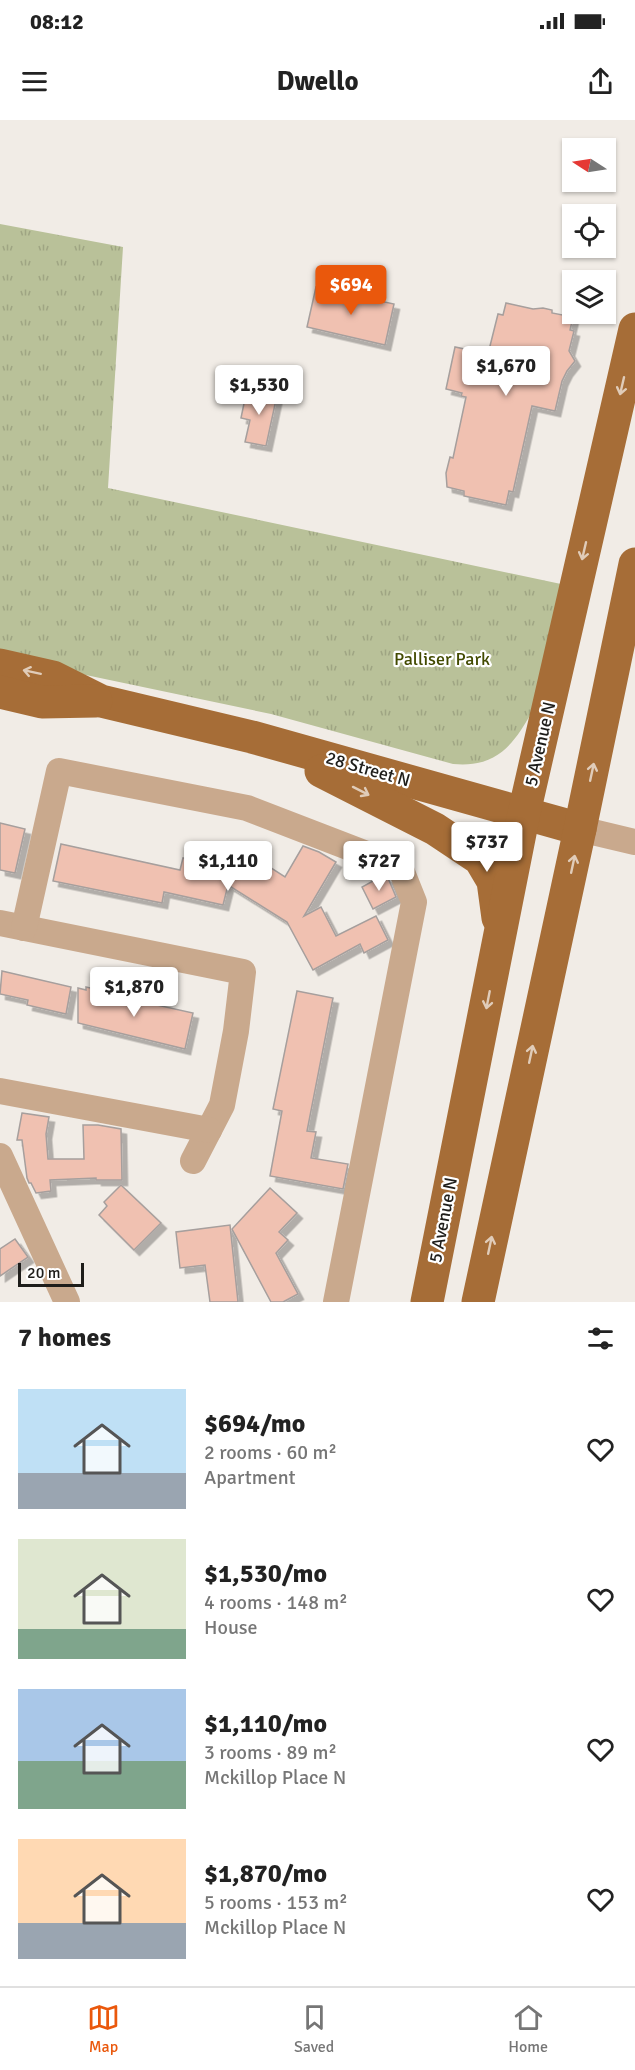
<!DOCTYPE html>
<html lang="en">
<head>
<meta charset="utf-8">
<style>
  :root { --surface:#fff; --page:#f2f2f2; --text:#222; --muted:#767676; --line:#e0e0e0; --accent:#ea580c }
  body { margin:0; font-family:Signika,sans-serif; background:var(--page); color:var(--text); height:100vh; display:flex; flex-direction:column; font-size:22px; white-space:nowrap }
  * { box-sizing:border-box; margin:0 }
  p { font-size:20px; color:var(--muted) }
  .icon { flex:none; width:33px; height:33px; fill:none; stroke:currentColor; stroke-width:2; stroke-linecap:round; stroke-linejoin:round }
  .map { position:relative; height:1182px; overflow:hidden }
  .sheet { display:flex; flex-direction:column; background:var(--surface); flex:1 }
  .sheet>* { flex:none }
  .needle { width:39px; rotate:282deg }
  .fabs { position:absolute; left:562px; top:18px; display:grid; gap:12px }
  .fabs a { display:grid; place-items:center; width:54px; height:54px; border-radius:0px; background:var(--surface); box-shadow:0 2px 4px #0004; font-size:30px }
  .scale { position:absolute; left:18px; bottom:15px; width:66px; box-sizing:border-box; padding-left:6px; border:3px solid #1e1d1a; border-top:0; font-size:16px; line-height:21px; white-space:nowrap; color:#1e1d1a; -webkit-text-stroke:4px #fff; paint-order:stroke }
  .price { position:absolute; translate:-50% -51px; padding:0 14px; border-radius:6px; background:#fff; color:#222; font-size:20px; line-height:39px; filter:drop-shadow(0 2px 3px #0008) }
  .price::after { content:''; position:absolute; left:50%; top:36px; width:18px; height:14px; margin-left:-9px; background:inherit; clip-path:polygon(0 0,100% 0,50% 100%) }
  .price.selected { background:var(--accent); color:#fff }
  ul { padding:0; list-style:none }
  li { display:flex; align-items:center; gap:18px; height:150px; padding:0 18px }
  li span { display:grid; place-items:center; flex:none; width:168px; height:120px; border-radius:0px; color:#555 }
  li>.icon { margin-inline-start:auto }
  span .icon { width:72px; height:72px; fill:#fffc; stroke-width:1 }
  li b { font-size:26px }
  h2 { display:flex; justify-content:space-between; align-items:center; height:72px; padding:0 18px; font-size:26px }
  .status { display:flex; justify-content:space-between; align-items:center; height:42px; padding:0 30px; background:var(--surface); direction:ltr }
  .status svg { height:16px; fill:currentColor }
  header { display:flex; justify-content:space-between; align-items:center; height:78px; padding:0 18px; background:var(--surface); font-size:27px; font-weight:800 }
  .menu { display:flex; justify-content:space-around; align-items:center; height:84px; border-top:2px solid var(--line); background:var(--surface); font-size:16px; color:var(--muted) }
  .menu a { display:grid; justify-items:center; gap:3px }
  .menu .selected { color:var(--accent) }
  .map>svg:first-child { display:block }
  .park { fill:url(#park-tufts) }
  .building { fill:#f0c1b1; stroke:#a69f9d; stroke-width:1.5; filter:url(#shadow) }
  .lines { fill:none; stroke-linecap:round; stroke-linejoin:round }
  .minor { stroke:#c9a98d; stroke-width:26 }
  .major { stroke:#a66d37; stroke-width:33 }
  .oneway { stroke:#e0ccb9 }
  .labels { text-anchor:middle; stroke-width:4.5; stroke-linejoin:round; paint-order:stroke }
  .park-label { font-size:18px; fill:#424a00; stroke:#fff }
  .street-label { font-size:18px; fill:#1e1d1a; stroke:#fff }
</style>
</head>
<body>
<div class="status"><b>08:12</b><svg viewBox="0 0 49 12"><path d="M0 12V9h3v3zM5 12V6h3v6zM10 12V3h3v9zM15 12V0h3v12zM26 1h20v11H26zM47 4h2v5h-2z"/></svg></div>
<header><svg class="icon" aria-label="menu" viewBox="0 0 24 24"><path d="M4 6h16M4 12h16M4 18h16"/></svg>Dwello<svg class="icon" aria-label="share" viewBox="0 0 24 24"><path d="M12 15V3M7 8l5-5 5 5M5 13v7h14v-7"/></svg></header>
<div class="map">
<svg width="635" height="1182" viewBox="0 0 635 1182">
  <defs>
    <pattern id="park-tufts" width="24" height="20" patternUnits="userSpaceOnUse" patternTransform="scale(1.5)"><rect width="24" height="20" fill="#b9c199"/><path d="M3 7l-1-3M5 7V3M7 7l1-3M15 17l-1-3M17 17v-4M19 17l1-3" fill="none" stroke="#9fa583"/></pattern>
    <filter id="shadow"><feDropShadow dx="5.5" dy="5.5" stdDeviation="0" flood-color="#0004"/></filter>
  </defs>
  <rect width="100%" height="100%" fill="#f1ece6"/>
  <path class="park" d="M0,104L123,127L108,368L561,464L533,590C513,626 496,648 453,644L271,594L0,537Z"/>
  <g class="building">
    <polygon points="316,167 394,184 385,225 307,207"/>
    <polygon points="506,183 533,189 543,188 552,190 552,193 573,197 570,210 574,211 569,231 575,241 567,251 562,261 555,291 532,286 513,372 509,371 506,385 464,376 464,371 447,367 446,353 450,337 453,338 466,277 461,276 462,273 446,269 455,227 488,234 498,194 503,195"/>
    <polygon points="247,269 277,275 266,326 245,322 250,300 241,298"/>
    <polygon points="0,703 25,709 15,753 0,750"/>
    <polygon points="61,724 180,750 183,738 208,743 209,736 227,740 225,747 255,754 262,742 285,757 303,726 319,732 336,742 304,796 321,787 336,816 376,796 388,820 364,833 360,824 313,850 287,802 228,765 223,785 164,772 162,783 53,761"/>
    <polygon points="382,756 388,758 396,777 373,789 362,767"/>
    <polygon points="2,851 71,867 66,894 27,885 28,880 0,874"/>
    <polygon points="86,867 134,878 134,880 193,893 185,929 78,903 78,868 86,870"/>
    <polygon points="297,871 333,878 307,1011 316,1012 311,1038 348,1044 343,1069 270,1056 282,991 273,989"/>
    <polygon points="22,993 49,997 46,1014 48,1039 84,1039 83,1005 98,1005 121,1009 122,1060 96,1060 96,1058 50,1060 51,1071 36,1073 31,1063 29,1063 27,1058 22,1020 17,1020"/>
    <polygon points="121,1065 161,1103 134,1130 99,1095 107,1086 104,1082"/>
    <polygon points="270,1068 297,1093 279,1112 288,1120 276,1133 298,1174 283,1182 271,1182 232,1109"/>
    <polygon points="230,1105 238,1182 210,1182 205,1145 180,1148 176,1112"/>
    <polygon points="15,1119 28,1137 0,1156 0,1129"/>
  </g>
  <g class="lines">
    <g class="minor">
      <polyline points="580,709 635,722"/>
      <polyline points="0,803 243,852 236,911 222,985 193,1041"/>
      <polyline points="24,808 59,651 247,688 400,747 414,782 336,1182"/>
      <polyline points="0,971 209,1010"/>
      <polyline points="0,1036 67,1182"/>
    </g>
    <g class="major">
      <polyline points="0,545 53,557 101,581 252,617 580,709"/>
      <polyline points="0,572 42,582 96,581"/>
      <polyline points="321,651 435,709 480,739 493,761 498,798"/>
      <polyline points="427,1182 524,693 635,209"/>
      <polyline points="478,1182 580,709 635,444"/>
    </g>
  </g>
  <defs><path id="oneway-shaft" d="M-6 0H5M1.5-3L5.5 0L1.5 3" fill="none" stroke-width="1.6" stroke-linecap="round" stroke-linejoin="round" transform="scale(1.5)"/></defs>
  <g class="oneway">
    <use href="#oneway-shaft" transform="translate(622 266) rotate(103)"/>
    <use href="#oneway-shaft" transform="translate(584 431) rotate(103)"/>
    <use href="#oneway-shaft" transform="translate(32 552) rotate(-168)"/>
    <use href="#oneway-shaft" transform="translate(592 652) rotate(-78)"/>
    <use href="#oneway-shaft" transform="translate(361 671) rotate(27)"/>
    <use href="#oneway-shaft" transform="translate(573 744) rotate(-78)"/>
    <use href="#oneway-shaft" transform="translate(488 880) rotate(101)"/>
    <use href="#oneway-shaft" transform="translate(531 934) rotate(-78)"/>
    <use href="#oneway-shaft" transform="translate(490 1125) rotate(-78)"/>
  </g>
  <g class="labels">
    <g class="park-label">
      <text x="442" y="545">Palliser Park</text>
    </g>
    <g class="street-label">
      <text transform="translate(540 624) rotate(-77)" y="6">5 Avenue N</text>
      <text transform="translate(368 649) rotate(16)" y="6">28 Street N</text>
      <text transform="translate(443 1100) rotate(-79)" y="6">5 Avenue N</text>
    </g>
  </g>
</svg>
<div class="fabs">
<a><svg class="needle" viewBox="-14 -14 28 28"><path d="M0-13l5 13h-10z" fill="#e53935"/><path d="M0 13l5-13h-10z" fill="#767676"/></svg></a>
<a><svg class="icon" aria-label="locate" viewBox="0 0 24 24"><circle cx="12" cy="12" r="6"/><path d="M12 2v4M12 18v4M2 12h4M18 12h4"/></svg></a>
<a><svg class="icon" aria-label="layers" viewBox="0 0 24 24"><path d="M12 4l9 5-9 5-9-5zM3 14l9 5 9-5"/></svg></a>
</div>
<div class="scale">20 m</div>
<b class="price selected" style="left:351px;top:196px">$694</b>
<b class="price" style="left:506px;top:277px">$1,670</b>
<b class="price" style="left:259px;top:296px">$1,530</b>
<b class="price" style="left:487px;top:753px">$737</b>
<b class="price" style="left:228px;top:772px">$1,110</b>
<b class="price" style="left:379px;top:772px">$727</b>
<b class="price" style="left:134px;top:898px">$1,870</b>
</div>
<section class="sheet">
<h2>7 homes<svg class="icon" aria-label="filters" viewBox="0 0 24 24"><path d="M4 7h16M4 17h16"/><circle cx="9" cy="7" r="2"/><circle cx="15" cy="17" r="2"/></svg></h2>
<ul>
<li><span style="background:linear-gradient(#bfe0f5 70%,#9aa5b1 0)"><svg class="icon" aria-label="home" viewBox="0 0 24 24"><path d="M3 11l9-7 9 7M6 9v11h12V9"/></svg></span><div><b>$694/mo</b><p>2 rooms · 60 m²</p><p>Apartment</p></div><svg class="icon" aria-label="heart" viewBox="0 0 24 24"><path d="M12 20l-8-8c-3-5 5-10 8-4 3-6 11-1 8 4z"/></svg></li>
<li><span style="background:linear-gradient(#dfe7d0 75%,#7fa58c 0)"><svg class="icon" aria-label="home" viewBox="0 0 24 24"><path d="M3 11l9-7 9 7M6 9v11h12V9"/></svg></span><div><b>$1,530/mo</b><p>4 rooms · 148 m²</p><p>House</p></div><svg class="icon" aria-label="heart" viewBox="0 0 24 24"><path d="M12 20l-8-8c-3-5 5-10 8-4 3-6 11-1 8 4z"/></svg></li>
<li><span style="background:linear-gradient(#a9c7e8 60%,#7fa58c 0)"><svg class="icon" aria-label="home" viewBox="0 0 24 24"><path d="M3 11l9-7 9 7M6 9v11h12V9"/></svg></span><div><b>$1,110/mo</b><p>3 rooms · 89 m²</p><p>Mckillop Place N</p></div><svg class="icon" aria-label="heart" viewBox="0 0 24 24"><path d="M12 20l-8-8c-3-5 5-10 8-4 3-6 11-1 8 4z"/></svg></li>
<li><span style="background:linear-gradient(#ffd9b3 70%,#9aa5b1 0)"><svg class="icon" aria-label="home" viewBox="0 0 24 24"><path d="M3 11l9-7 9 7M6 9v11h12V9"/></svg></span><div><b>$1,870/mo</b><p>5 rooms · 153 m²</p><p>Mckillop Place N</p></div><svg class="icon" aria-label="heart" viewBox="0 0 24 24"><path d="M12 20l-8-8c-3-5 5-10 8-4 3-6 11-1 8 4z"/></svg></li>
</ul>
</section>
<nav class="menu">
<a class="selected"><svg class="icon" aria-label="map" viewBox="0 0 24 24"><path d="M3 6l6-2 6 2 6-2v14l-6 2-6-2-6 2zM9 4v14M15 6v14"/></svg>Map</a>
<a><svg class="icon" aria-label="saved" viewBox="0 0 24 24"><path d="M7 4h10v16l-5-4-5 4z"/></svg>Saved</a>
<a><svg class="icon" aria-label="home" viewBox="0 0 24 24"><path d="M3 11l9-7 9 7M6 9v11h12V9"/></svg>Home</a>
</nav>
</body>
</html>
